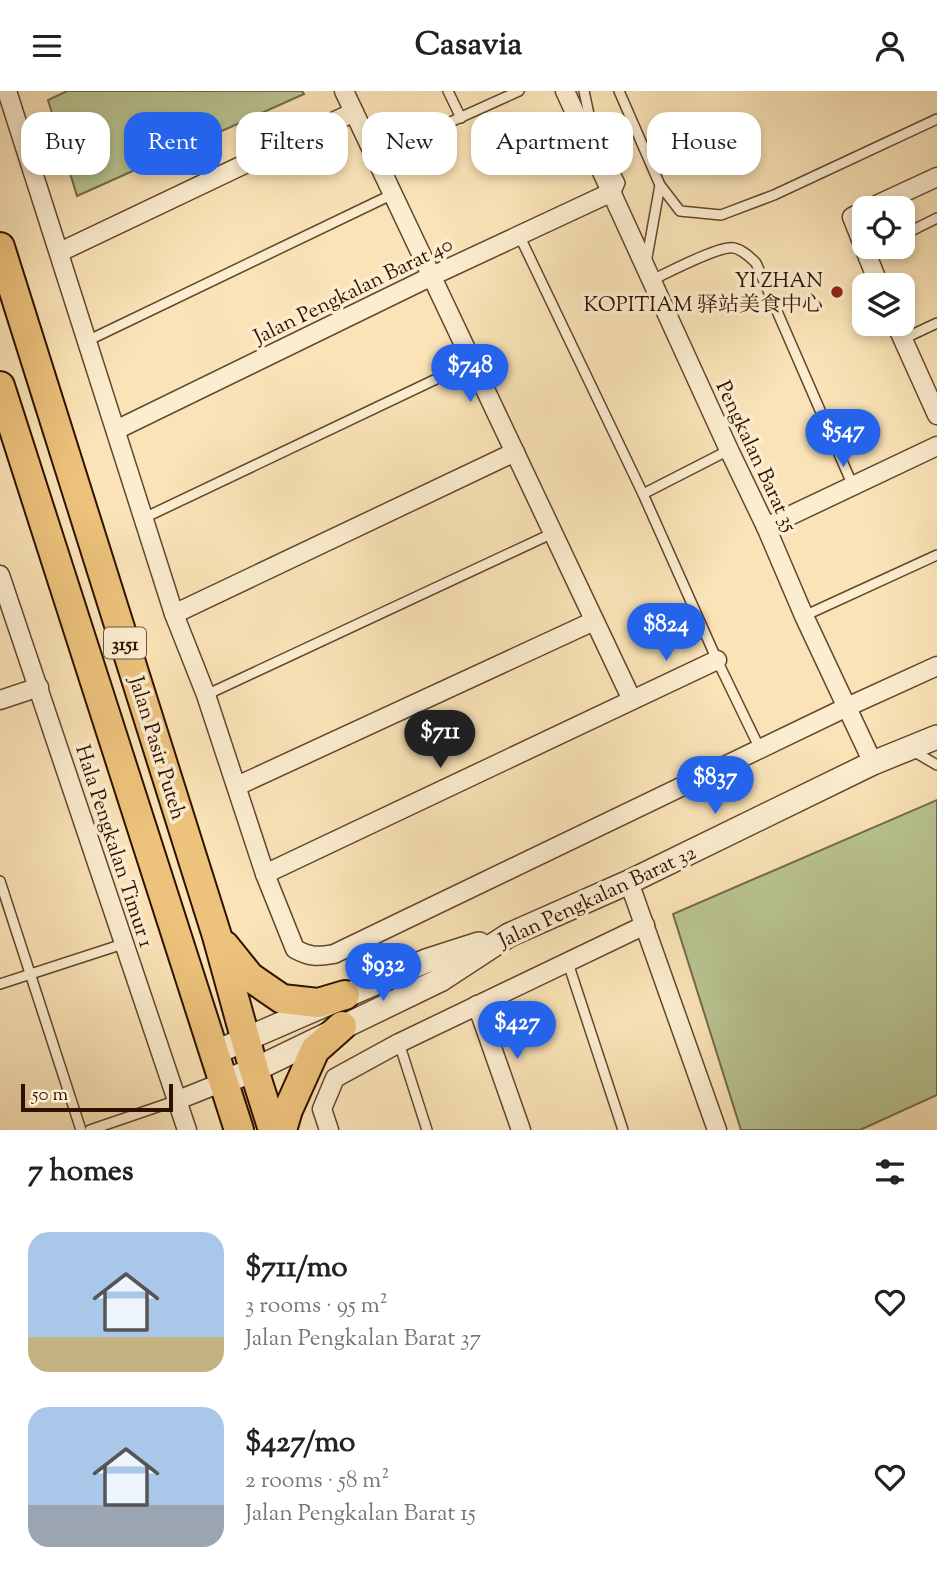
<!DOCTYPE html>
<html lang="en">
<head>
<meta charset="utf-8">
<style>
  :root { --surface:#fff; --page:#f6f6f6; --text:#222; --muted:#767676; --accent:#2563eb }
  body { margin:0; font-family:"Sorts Mill Goudy","Noto Serif SC",serif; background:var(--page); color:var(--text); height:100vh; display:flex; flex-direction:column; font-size:26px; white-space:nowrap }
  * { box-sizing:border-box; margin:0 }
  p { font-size:23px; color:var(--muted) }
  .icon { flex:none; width:38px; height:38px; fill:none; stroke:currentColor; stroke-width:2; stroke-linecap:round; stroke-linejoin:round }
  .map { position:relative; height:1039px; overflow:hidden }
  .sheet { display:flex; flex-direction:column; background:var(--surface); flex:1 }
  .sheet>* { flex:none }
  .guide { position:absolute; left:21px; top:21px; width:896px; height:63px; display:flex; gap:14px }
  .fabs { position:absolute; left:852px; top:105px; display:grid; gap:14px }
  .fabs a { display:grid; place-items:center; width:63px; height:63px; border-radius:14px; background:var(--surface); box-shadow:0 4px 10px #0003; font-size:35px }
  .scale { position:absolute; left:21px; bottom:18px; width:152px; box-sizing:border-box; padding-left:7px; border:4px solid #2f1100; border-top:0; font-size:19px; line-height:24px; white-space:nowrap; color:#2f1100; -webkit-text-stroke:5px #fcedd0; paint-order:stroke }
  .price { position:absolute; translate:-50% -60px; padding:0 16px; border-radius:24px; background:var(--accent); color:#fff; font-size:23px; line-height:46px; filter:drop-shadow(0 2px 4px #0008) }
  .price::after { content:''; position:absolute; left:50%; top:42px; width:21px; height:16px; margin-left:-10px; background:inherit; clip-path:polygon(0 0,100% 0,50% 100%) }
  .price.selected { background:#222; color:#fff }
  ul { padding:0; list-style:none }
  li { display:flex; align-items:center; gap:21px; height:175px; padding:0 28px }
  li span { display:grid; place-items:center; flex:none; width:196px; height:140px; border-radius:21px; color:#555 }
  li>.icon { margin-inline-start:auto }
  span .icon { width:84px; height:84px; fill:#fffc; stroke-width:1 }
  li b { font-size:30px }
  h2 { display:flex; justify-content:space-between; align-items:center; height:84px; padding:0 28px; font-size:30px }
  .pill { padding:0 24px; border-radius:21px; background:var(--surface); box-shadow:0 4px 10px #0003; font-size:24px; line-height:63px }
  .pill.selected { background:var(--accent); color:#fff }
  header { display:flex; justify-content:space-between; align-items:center; height:91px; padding:0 28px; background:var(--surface); font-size:32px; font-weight:700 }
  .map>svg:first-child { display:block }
  .green { fill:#b9c592; stroke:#746b49; stroke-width:2 }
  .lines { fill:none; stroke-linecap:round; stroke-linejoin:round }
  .service-casing { stroke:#62462e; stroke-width:12 }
  .minor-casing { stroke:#62462e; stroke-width:21 }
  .tertiary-casing { stroke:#62462e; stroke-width:26 }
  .primary-casing { stroke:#2f1100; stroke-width:32 }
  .service { stroke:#fcedd0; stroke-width:9 }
  .minor { stroke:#fcedd0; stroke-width:18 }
  .tertiary { stroke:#fcedd0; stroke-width:23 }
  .primary { stroke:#edc27c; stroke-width:28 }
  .poi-dot { fill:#8f2418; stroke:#fcedd0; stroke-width:2.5 }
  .labels { text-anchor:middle; stroke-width:7; stroke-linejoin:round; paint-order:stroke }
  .shield { fill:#fcedd0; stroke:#6c533e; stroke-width:2 }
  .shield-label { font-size:19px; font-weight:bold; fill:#2f1100 }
  .poi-label { font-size:21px; fill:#2f1100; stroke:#fcedd0; text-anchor:end }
  .street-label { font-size:21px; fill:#2f1100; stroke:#fcedd0 }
</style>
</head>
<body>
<header><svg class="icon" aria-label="menu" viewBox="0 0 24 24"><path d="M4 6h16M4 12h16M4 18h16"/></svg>Casavia<svg class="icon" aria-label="person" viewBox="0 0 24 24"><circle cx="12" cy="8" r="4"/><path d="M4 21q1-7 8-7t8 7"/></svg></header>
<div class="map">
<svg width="937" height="1039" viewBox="0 0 937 1039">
  <rect width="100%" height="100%" fill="#fae4b7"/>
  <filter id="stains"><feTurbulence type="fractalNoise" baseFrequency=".00286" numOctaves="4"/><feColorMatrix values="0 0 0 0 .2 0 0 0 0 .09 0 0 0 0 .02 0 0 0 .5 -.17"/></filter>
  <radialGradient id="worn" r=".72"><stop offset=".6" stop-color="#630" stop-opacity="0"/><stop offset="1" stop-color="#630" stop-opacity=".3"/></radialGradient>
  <g class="green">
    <polygon points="67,0 302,0 304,3 77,105 48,9"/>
    <polygon points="937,709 937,1004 860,1039 741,1039 673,823"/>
  </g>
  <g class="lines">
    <g class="service-casing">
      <g id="service">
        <polyline points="448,0 461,27"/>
        <polyline points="584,0 590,28 620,92 617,99 612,101"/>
        <polyline points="619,0 660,94 680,120 721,124 774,104 937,28"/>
        <polyline points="375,65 519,0"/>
        <polyline points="519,144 643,403 717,569 760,658"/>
        <polyline points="903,144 937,127"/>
        <polyline points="865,163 879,156"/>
        <polyline points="646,172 660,94"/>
        <path d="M652,189C667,182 720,154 734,157C743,159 750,166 756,172L853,395"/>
        <polyline points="903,248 937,232"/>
        <polyline points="87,250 393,103"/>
        <polyline points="643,403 729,359"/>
        <polyline points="144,427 472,271"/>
        <polyline points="804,525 937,464"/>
        <polyline points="206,604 553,442"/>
        <polyline points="913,660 937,674"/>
        <polyline points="0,790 81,1039"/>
        <polyline points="568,872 623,1039"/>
        <polyline points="0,893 123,853"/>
        <polyline points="399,952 427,1039"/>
        <polyline points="90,1039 178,1009"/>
      </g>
    </g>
    <g class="minor-casing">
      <g id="minor">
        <path d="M7,0L174,523L206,604L265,783L295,858C310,866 317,866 334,863L847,616L937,575"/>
        <polyline points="344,0 632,609"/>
        <polyline points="565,0 729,359 766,436 804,525 873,672"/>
        <polyline points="870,117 937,86"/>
        <polyline points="864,120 852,126 879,194"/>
        <polyline points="60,161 354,21"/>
        <polyline points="896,233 937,324"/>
        <polyline points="116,339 432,185 612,101"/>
        <polyline points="766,436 937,355"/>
        <polyline points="0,484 187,1039"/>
        <polyline points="174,523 515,361"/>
        <polyline points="0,609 39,596"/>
        <polyline points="237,695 594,530"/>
        <polyline points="265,783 717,569"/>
        <polyline points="629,791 717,1039"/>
        <polyline points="477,914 521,1039"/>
        <polyline points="178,1009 223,991"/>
        <polyline points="329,1039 322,1018 335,987 399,952 645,834"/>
      </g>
    </g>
    <g class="tertiary-casing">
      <g id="tertiary">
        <polyline points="214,962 426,870 479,853"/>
        <polyline points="223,991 254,979 440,889 509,844 629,791 873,672 937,646"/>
      </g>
    </g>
    <g class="primary-casing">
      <g id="primary">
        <polyline points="0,156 217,845 254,979 273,1039"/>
        <polyline points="0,295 239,1039"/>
        <polyline points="225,855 250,886 282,908 318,912 345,904"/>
        <polyline points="282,1039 288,1019 315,959 342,935"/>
      </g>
    </g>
    <use href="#service" class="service"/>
    <use href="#minor" class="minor"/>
    <use href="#tertiary" class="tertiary"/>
    <use href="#primary" class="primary"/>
  </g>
  <circle class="poi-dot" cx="837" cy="201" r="7"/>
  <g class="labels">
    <rect class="shield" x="104" y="536.5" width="42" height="31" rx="5"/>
    <g class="shield-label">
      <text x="125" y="559">3151</text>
    </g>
    <g class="poi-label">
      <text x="823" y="196">YI ZHAN<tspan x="823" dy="24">KOPITIAM 驿站美食中心</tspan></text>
    </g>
    <g class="street-label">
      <text transform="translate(353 199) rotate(-26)" y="7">Jalan Pengkalan Barat 40</text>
      <text transform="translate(757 365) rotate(65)" y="7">Pengkalan Barat 35</text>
      <text transform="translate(158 657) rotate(73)" y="7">Jalan Pasir Puteh</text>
      <text transform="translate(115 755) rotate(72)" y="7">Hala Pengkalan Timur 1</text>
      <text transform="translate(597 805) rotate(-25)" y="7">Jalan Pengkalan Barat 32</text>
    </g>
  </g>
  <rect width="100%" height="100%" filter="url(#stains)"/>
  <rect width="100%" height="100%" fill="url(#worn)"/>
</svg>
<div class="fabs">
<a><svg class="icon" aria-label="locate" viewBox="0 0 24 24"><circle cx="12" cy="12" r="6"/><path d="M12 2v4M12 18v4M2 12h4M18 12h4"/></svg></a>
<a><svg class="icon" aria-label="layers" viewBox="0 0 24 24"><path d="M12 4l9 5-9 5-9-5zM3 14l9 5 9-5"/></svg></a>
</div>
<div class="scale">50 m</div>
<b class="price" style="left:470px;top:313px">$748</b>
<b class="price" style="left:843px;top:378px">$547</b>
<b class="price" style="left:666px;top:572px">$824</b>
<b class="price selected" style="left:440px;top:679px">$711</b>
<b class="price" style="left:715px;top:725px">$837</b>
<b class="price" style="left:383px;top:912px">$932</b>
<b class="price" style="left:517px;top:970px">$427</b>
<div class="guide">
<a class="pill">Buy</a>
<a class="pill selected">Rent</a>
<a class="pill">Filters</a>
<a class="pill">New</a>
<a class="pill">Apartment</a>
<a class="pill">House</a>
</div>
</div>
<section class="sheet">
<h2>7 homes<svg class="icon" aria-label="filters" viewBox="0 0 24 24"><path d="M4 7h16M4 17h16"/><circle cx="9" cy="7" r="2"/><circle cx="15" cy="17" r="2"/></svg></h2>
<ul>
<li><span style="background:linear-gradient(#a9c7e8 75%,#c2b280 0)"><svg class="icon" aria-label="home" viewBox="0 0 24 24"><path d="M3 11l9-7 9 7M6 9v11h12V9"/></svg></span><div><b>$711/mo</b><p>3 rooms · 95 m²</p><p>Jalan Pengkalan Barat 37</p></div><svg class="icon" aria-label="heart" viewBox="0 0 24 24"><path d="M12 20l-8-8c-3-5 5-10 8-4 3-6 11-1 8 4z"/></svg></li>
<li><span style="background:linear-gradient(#a9c7e8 70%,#9aa5b1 0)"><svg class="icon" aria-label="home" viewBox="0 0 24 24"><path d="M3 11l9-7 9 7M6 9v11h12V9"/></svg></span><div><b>$427/mo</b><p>2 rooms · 58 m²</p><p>Jalan Pengkalan Barat 15</p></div><svg class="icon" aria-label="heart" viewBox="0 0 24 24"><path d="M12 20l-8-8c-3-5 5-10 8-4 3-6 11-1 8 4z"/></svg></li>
</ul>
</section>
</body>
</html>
